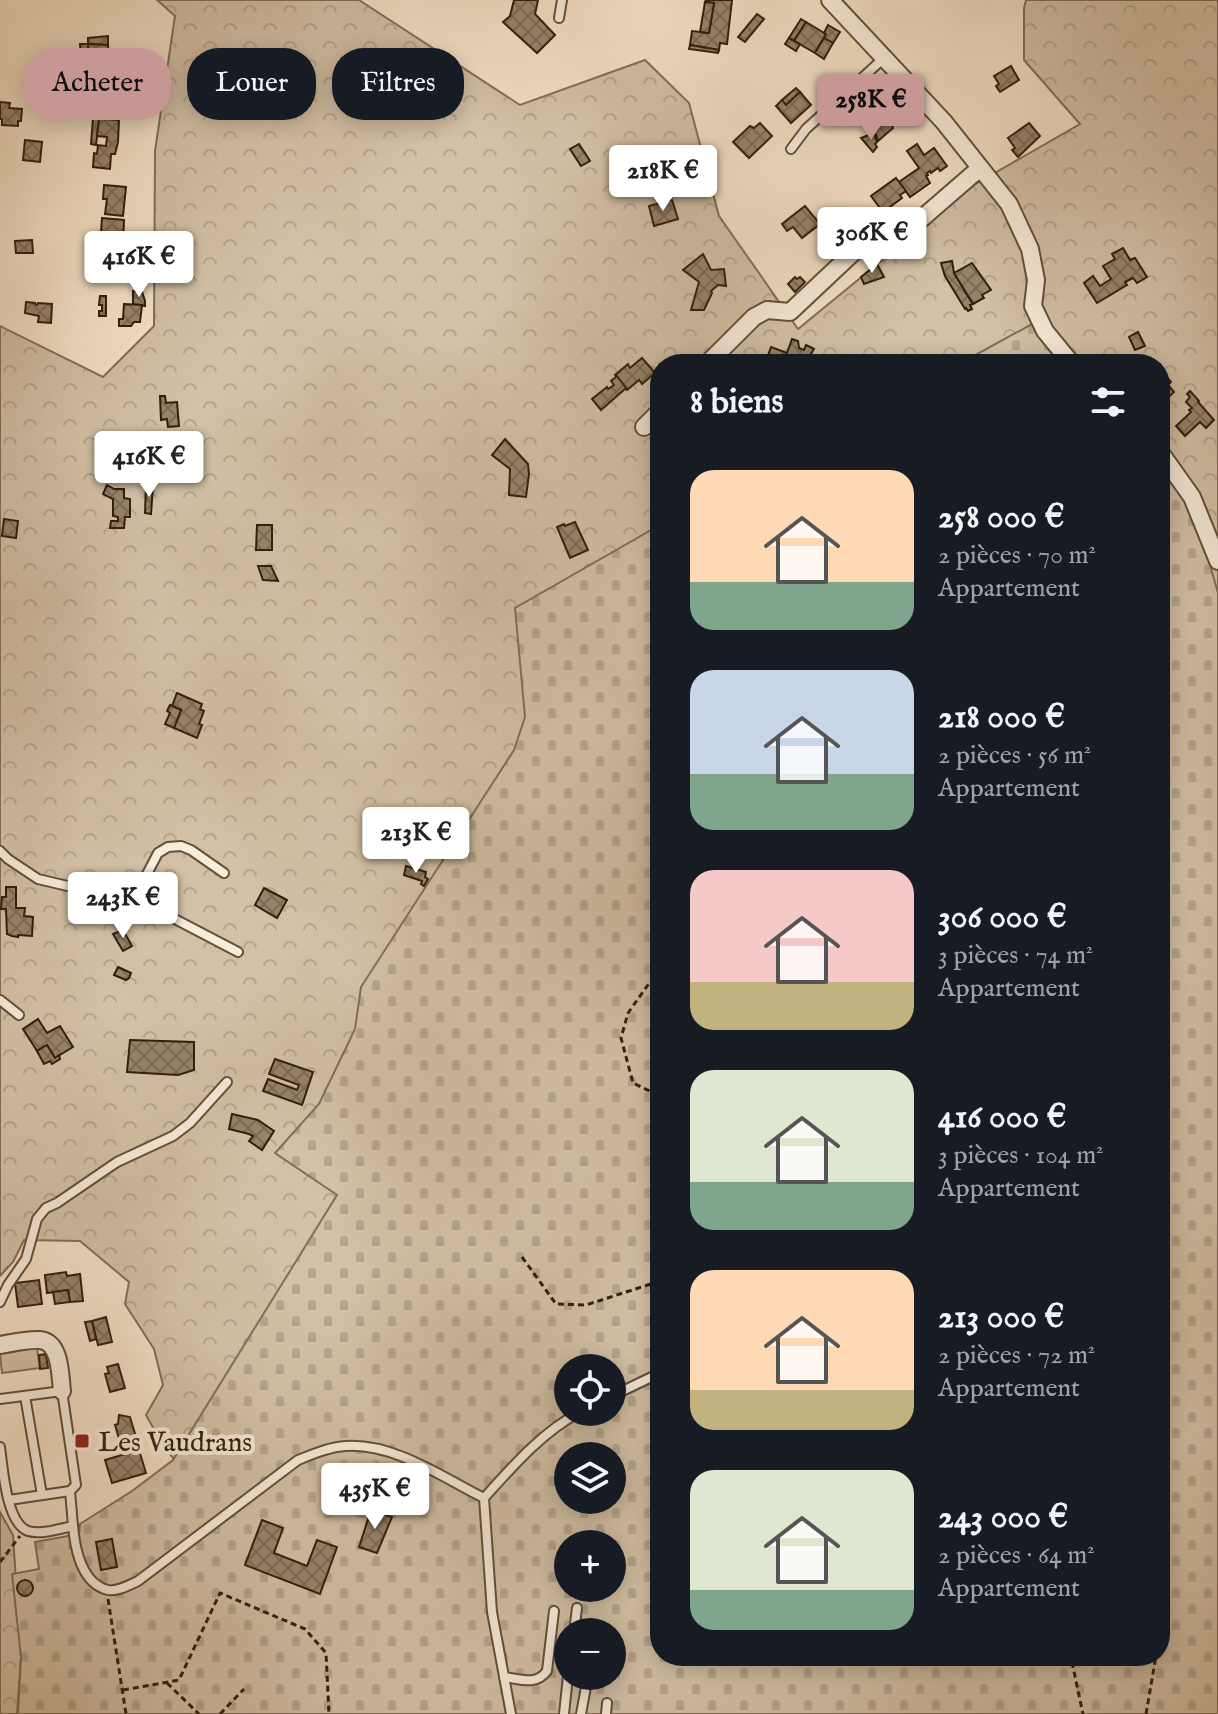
<!DOCTYPE html>
<html lang="fr">
<head>
<meta charset="utf-8">
<style>
  :root { --surface:#171b24; --page:#20242c; --text:#f1f3f6; --muted:#9ea1a6; --accent:#c59692 }
  body { margin:0; font-family:"IM FELL English",serif; background:var(--page); color:var(--text); height:100vh; display:flex; flex-direction:column; font-size:30px; white-space:nowrap }
  * { box-sizing:border-box; margin:0 }
  p { font-size:26px; color:var(--muted) }
  .icon { flex:none; width:44px; height:44px; fill:none; stroke:currentColor; stroke-width:2; stroke-linecap:round; stroke-linejoin:round }
  .map { position:relative; flex:1; overflow:hidden }
  .details { position:absolute; left:650px; top:354px; width:520px; height:1312px; display:flex; flex-direction:column; background:var(--surface); border-radius:32px; box-shadow:0 4px 20px #0003 }
  .details>* { flex:none }
  .top-card { position:absolute; left:24px; top:48px; width:506px; height:72px; display:flex; gap:16px }
  .buttons { position:absolute; left:554px; top:1354px; display:grid; gap:16px }
  .buttons a { display:grid; place-items:center; width:72px; height:72px; border-radius:50%; background:var(--surface); box-shadow:0 4px 20px #0003; font-size:40px }
  .price { position:absolute; translate:-50% -68px; padding:0 18px; border-radius:8px; background:#fff; color:#222; font-size:26px; line-height:52px; filter:drop-shadow(0 2px 4px #0008) }
  .price::after { content:''; position:absolute; left:50%; top:48px; width:24px; height:18px; margin-left:-12px; background:inherit; clip-path:polygon(0 0,100% 0,50% 100%) }
  .price.on { background:var(--accent); color:#111 }
  ul { padding:0; list-style:none }
  li { display:flex; align-items:center; gap:24px; height:200px; padding:0 40px }
  li span { display:grid; place-items:center; flex:none; width:224px; height:160px; border-radius:24px; color:#555 }
  li>.icon { margin-inline-start:auto }
  span .icon { width:96px; height:96px; fill:#fffc; stroke-width:1 }
  li b { font-size:34px }
  h2 { display:flex; justify-content:space-between; align-items:center; height:96px; padding:0 40px; font-size:34px }
  .chip { padding:0 28px; border-radius:32px; background:var(--surface); box-shadow:0 4px 20px #0003; font-size:28px; line-height:72px }
  .chip.on { background:var(--accent); color:#111 }
  .map>svg:first-child { display:block }
  .grass { fill:#d3c0a6; stroke:#826f57; stroke-width:2 }
  .forest { fill:url(#forest-crowns); stroke:#826f57; stroke-width:2 }
  .cemetery { fill:url(#cemetery-stones); stroke:#826f57; stroke-width:2; fill-rule:evenodd }
  .building { fill:url(#building-cross-hatch); stroke:#321e08; stroke-width:2 }
  .lines { fill:none; stroke-linecap:round; stroke-linejoin:round }
  .lane-casing { stroke:#624f38; stroke-width:12 }
  .street-casing { stroke:#624f38; stroke-width:20 }
  .path { stroke:#321e08; stroke-width:3; stroke-dasharray:6 4; stroke-linecap:butt }
  .lane { stroke:#f8ecda; stroke-width:8 }
  .street { stroke:#f8ecda; stroke-width:16 }
  .poi-dot { fill:#8f2418; stroke:#f8ecda; stroke-width:3 }
  .labels { text-anchor:middle; stroke-width:8; stroke-linejoin:round; paint-order:stroke }
  .poi-label { font-size:28px; fill:#321e08; stroke:#f8ecda; text-anchor:start }
</style>
</head>
<body>
<div class="map">
<svg width="1218" height="1714" viewBox="0 0 1218 1714">
  <defs>
    <pattern id="forest-crowns" width="20" height="18" patternUnits="userSpaceOnUse" patternTransform="scale(2)"><rect width="20" height="18" fill="#d3c0a6"/><path d="M2 6a3 3 0 1 1 6 0M12 15a3 3 0 1 1 6 0" fill="none" stroke="#b6a58d"/></pattern>
    <pattern id="cemetery-stones" width="16" height="16" patternUnits="userSpaceOnUse" patternTransform="scale(2)"><rect width="16" height="16" fill="#d3c0a6"/><path d="M2 7V4a2 2 0 0 1 4 0v3zM10 15v-3a2 2 0 0 1 4 0v3z" fill="#b6a58d"/></pattern>
    <pattern id="building-cross-hatch" width="8" height="8" patternUnits="userSpaceOnUse" patternTransform="scale(2)"><rect width="8" height="8" fill="#97836b"/><path d="M0 0l8 8M0 8l8-8" fill="none" stroke="#7c6b56"/></pattern>
  </defs>
  <rect width="100%" height="100%" fill="#f4e1c6"/>
  <filter id="stains"><feTurbulence type="fractalNoise" baseFrequency=".0025" numOctaves="4"/><feColorMatrix values="0 0 0 0 .2 0 0 0 0 .09 0 0 0 0 .02 0 0 0 .5 -.17"/></filter>
  <radialGradient id="worn" r=".72"><stop offset=".6" stop-color="#630" stop-opacity="0"/><stop offset="1" stop-color="#630" stop-opacity=".3"/></radialGradient>
  <polygon class="grass" points="37,1348 40,1368 2,1373 0,1354"/>
  <g class="forest">
    <polygon points="157,0 359,0 520,105 645,60 689,103 719,216 798,329 974,185 1080,124 1024,60 1024,8 1026,0 1218,0 1218,1714 1160,1515 1160,364 660,364 660,820 211,1507 163,1445 146,1415 163,1385 154,1349 125,1304 129,1282 80,1241 24,1240 13,1262 0,1276 0,326 103,377 154,326 155,151 175,16"/>
    <polygon points="0,1512 13,1535 21,1657 17,1714 0,1714"/>
  </g>
  <g class="cemetery">
    <polygon points="1032,324 1068,364 959,364"/>
    <path d="M1160,463L1178,487L1201,533L1218,593V1714H18L21,1657L12,1574L39,1569L35,1542L79,1534L80,1524L132,1491L173,1460L337,1195L275,1153L319,1104L355,1029L361,987L514,750L525,717L515,608L660,525V1656H1160ZM568,1368H612V1412H568ZM568,1456H612V1500H568ZM568,1544H612V1588H568ZM568,1632H612V1676H568Z"/>
  </g>
  <g class="building">
    <polygon points="514,0 538,0 535,14 555,35 537,53 503,22 510,16"/>
    <polygon points="706,0 732,0 727,44 720,43 719,50 690,45 692,31 709,33 714,3 705,2"/>
    <polygon points="705,2 714,3 709,33 700,32"/>
    <polygon points="757,14 764,19 745,42 738,37"/>
    <polygon points="801,19 806,22 794,41 789,38"/>
    <polygon points="806,22 826,34 815,53 794,41"/>
    <polygon points="828,25 840,32 833,43 824,38 826,34 824,33"/>
    <polygon points="108,36 108,45 88,44 88,38"/>
    <polygon points="789,38 800,44 796,51 785,44"/>
    <polygon points="824,38 833,43 824,59 815,53"/>
    <polygon points="80,44 88,44 89,57 81,57"/>
    <polygon points="88,44 108,45 109,61 98,61 98,64 86,65 85,57 89,57"/>
    <polygon points="690,45 719,50 718,53 689,49"/>
    <polygon points="1011,66 1019,80 1000,92 996,86 999,84 994,76"/>
    <polygon points="93,76 111,78 109,96 92,95"/>
    <polygon points="111,78 116,78 114,97 109,96"/>
    <polygon points="796,88 800,92 786,105 782,100"/>
    <polygon points="881,88 885,98 890,96 896,118 890,119 893,128 878,141 869,114 876,112 873,103 870,104 867,93"/>
    <polygon points="800,92 811,105 791,123 776,106 782,100 786,105"/>
    <polygon points="0,102 10,103 9,108 22,109 21,121 18,121 18,126 2,125 2,119 0,119"/>
    <polygon points="93,118 99,119 96,145 91,144"/>
    <polygon points="99,119 119,120 118,142 115,154 111,154 110,169 93,167 94,153 97,154 98,145 106,146 107,137 97,136"/>
    <polygon points="760,123 772,136 749,158 733,142 750,126 754,128"/>
    <polygon points="1029,123 1040,136 1018,157 1012,150 1015,148 1008,138"/>
    <polygon points="874,133 877,142 875,144 877,147 873,152 861,138"/>
    <polygon points="25,140 42,142 40,162 23,160"/>
    <polygon points="579,144 590,161 581,166 570,149"/>
    <polygon points="917,144 924,155 934,148 947,166 940,171 938,168 931,173 930,171 927,173 928,175 926,176 930,183 910,197 899,182 919,168 907,151"/>
    <polygon points="896,178 906,191 900,195 902,198 883,212 871,196"/>
    <polygon points="104,185 126,187 123,216 105,214 107,199 103,199"/>
    <polygon points="672,200 678,219 654,226 649,206"/>
    <polygon points="805,206 820,224 802,238 793,227 787,231 782,224"/>
    <polygon points="102,218 124,220 123,247 104,245 105,233 101,232"/>
    <polygon points="32,240 33,253 16,253 15,241"/>
    <polygon points="1123,248 1130,260 1135,258 1147,277 1137,283 1133,278 1125,282 1127,285 1097,303 1084,283 1093,276 1100,286 1111,279 1103,266 1115,259 1112,254"/>
    <polygon points="703,254 711,270 724,269 726,286 718,285 711,291 712,293 704,310 691,310 699,282 683,270"/>
    <polygon points="952,261 954,273 973,304 970,305 972,309 968,311 966,308 965,309 945,276 941,263"/>
    <polygon points="972,263 991,290 982,295 984,298 973,304 954,273"/>
    <polygon points="877,264 884,277 864,284 861,277"/>
    <polygon points="795,277 797,279 800,277 805,282 795,292 788,284"/>
    <polygon points="133,291 142,292 145,301 145,306 133,304"/>
    <polygon points="100,296 106,296 106,316 99,316 99,311 102,311 102,305 99,305"/>
    <polygon points="26,302 35,303 35,304 37,305 38,303 52,304 51,323 38,322 39,316 25,313"/>
    <polygon points="124,304 142,305 140,322 134,322 131,326 119,326 119,319 123,319"/>
    <polygon points="1138,332 1145,346 1135,350 1129,337"/>
    <polygon points="792,339 798,341 799,348 804,350 806,345 814,349 809,357 811,363 769,364 767,358 771,347 787,353"/>
    <polygon points="642,358 655,373 642,384 639,380 627,390 615,375 628,364 630,368"/>
    <polygon points="1160,369 1171,382 1168,385 1174,392 1160,405"/>
    <polygon points="617,376 626,388 601,410 592,399 607,387 608,389 614,385 611,381"/>
    <polygon points="1190,391 1199,401 1198,402 1214,420 1206,428 1200,422 1185,436 1176,426 1191,412 1189,410 1192,408 1186,402 1190,397 1187,394"/>
    <polygon points="160,396 165,396 166,403 177,402 179,426 168,427 167,419 161,420"/>
    <polygon points="505,439 528,464 529,474 526,497 509,495 510,469 492,455"/>
    <polygon points="107,485 114,489 124,489 124,498 130,499 130,517 125,517 124,528 110,528 111,521 118,521 118,517 113,516 113,499 103,494"/>
    <polygon points="146,486 153,486 151,514 145,513"/>
    <polygon points="4,519 18,521 16,538 2,536"/>
    <polygon points="575,522 588,550 570,558 557,527 564,524 565,526"/>
    <polygon points="257,525 272,525 272,550 256,550"/>
    <polygon points="258,566 271,566 278,581 263,580"/>
    <polygon points="177,693 202,704 200,709 204,711 199,724 202,725 197,738 174,728 181,710 172,706"/>
    <polygon points="170,705 181,710 174,728 165,724 170,713 167,711"/>
    <polygon points="406,866 426,872 425,877 428,879 424,886 421,884 422,881 404,875"/>
    <polygon points="6,887 16,887 16,908 25,908 24,916 33,917 32,936 18,935 18,937 12,936 7,934 6,909 1,909 2,897 6,897"/>
    <polygon points="264,888 287,900 277,918 255,905"/>
    <polygon points="123,930 132,946 123,951 113,934"/>
    <polygon points="118,967 131,973 129,978 126,980 114,975"/>
    <polygon points="38,1019 47,1033 60,1026 73,1047 55,1058 47,1045 37,1051 23,1029"/>
    <polygon points="130,1040 194,1042 194,1070 178,1075 127,1072"/>
    <polygon points="47,1045 55,1058 59,1055 60,1059 52,1064 50,1061 44,1064 37,1051"/>
    <polygon points="275,1059 313,1072 302,1105 263,1091 268,1079 297,1090 299,1085 269,1074"/>
    <polygon points="232,1114 258,1120 274,1131 262,1150 249,1141 253,1136 249,1134 229,1129"/>
    <polygon points="66,1272 67,1276 80,1274 83,1301 70,1302 68,1290 47,1293 45,1275"/>
    <polygon points="39,1280 42,1304 18,1307 15,1283"/>
    <polygon points="68,1290 70,1302 55,1304 53,1292"/>
    <polygon points="106,1317 112,1342 98,1345 92,1321"/>
    <polygon points="92,1321 96,1339 90,1341 85,1322"/>
    <polygon points="46,1354 48,1368 40,1369 39,1355"/>
    <polygon points="118,1364 125,1388 110,1392 105,1374 109,1373 107,1367"/>
    <polygon points="119,1415 130,1417 136,1437 120,1442 115,1425 118,1424"/>
    <polygon points="139,1450 146,1473 112,1483 105,1460"/>
    <polygon points="346,1496 359,1501 354,1513 341,1509"/>
    <polygon points="371,1510 392,1517 377,1553 359,1547"/>
    <polygon points="262,1520 283,1528 274,1553 307,1566 317,1540 337,1547 320,1594 245,1565"/>
    <polygon points="112,1539 117,1567 101,1570 96,1542"/>
    <circle cx="25" cy="1588" r="8"/>
  </g>
  <g class="lines">
    <g class="lane-casing">
      <g id="lane">
        <polyline points="559,18 562,0"/>
        <polyline points="791,149 806,129 884,58"/>
        <polyline points="0,851 8,859 38,879 148,905 238,952"/>
        <polyline points="124,900 147,874 158,853 168,847 181,846 191,850 224,873"/>
        <polyline points="0,1000 19,1015"/>
        <polyline points="0,1302 8,1285 26,1259 37,1219 46,1208 57,1203 117,1162 173,1136 190,1123 227,1082"/>
        <polyline points="25,1396 42,1495"/>
        <polyline points="612,1396 660,1373"/>
        <path d="M0,1399L62,1391L76,1485L70,1491L73,1526C59,1529 41,1535 28,1531C6,1523 3,1468 0,1447"/>
        <polyline points="484,1498 492,1612 511,1714"/>
        <polyline points="9,1500 70,1491"/>
        <path d="M73,1526C75,1549 82,1584 108,1590C117,1592 129,1585 138,1581L298,1460C313,1454 329,1447 346,1446C394,1443 442,1477 484,1498C513,1466 542,1432 580,1412"/>
        <polyline points="574,1632 577,1608"/>
        <polyline points="597,1632 597,1629"/>
        <path d="M504,1677C520,1679 536,1686 547,1671L554,1611"/>
        <polyline points="564,1714 568,1676"/>
        <polyline points="581,1714 588,1676"/>
        <polyline points="606,1714 607,1703"/>
      </g>
    </g>
    <g class="street-casing">
      <g id="street">
        <polyline points="830,0 944,122 1009,204 1030,249 1036,280 1033,306 1045,331 1072,364"/>
        <polyline points="707,364 754,317 767,310 790,312 857,249 868,241 882,236 905,233 980,168"/>
        <polyline points="644,427 660,411"/>
        <polyline points="1160,452 1192,497 1218,561"/>
        <path d="M0,1345C12,1343 27,1339 40,1340C61,1342 60,1375 62,1391"/>
      </g>
    </g>
    <g class="path">
      <polyline points="660,968 628,1013 621,1038 633,1083 660,1096"/>
      <polyline points="522,1257 556,1304 586,1305 660,1281"/>
      <polyline points="0,1562 20,1536"/>
      <polyline points="108,1599 126,1714"/>
      <polyline points="1064,1656 1072,1662 1083,1714"/>
      <polyline points="167,1683 199,1714"/>
      <polyline points="123,1690 179,1680 220,1593 305,1629 326,1653 329,1714"/>
      <polyline points="220,1714 244,1689"/>
      <polyline points="1146,1714 1156,1656"/>
    </g>
    <use href="#lane" class="lane"/>
    <use href="#street" class="street"/>
  </g>
  <rect class="poi-dot" x="74" y="1433" width="16" height="16" rx="4"/>
  <g class="labels">
    <g class="poi-label">
      <text x="98" y="1451">Les Vaudrans</text>
    </g>
  </g>
  <rect width="100%" height="100%" filter="url(#stains)"/>
  <rect width="100%" height="100%" fill="url(#worn)"/>
</svg>
<div class="buttons">
<a><svg class="icon" aria-label="locate" viewBox="0 0 24 24"><circle cx="12" cy="12" r="6"/><path d="M12 2v4M12 18v4M2 12h4M18 12h4"/></svg></a>
<a><svg class="icon" aria-label="layers" viewBox="0 0 24 24"><path d="M12 4l9 5-9 5-9-5zM3 14l9 5 9-5"/></svg></a>
<a>+</a>
<a>−</a>
</div>
<b class="price on" style="left:871px;top:142px">258K €</b>
<b class="price" style="left:663px;top:213px">218K €</b>
<b class="price" style="left:872px;top:275px">306K €</b>
<b class="price" style="left:139px;top:299px">416K €</b>
<b class="price" style="left:149px;top:499px">416K €</b>
<b class="price" style="left:416px;top:875px">213K €</b>
<b class="price" style="left:123px;top:940px">243K €</b>
<b class="price" style="left:375px;top:1531px">435K €</b>
<div class="top-card">
<a class="chip on">Acheter</a>
<a class="chip">Louer</a>
<a class="chip">Filtres</a>
</div>
<section class="details">
<h2>8 biens<svg class="icon" aria-label="filters" viewBox="0 0 24 24"><path d="M4 7h16M4 17h16"/><circle cx="9" cy="7" r="2"/><circle cx="15" cy="17" r="2"/></svg></h2>
<ul>
<li><span style="background:linear-gradient(#ffd9b3 70%,#7fa58c 0)"><svg class="icon" aria-label="home" viewBox="0 0 24 24"><path d="M3 11l9-7 9 7M6 9v11h12V9"/></svg></span><div><b>258 000 €</b><p>2 pièces · 70 m²</p><p>Appartement</p></div></li>
<li><span style="background:linear-gradient(#c9d6e8 65%,#7fa58c 0)"><svg class="icon" aria-label="home" viewBox="0 0 24 24"><path d="M3 11l9-7 9 7M6 9v11h12V9"/></svg></span><div><b>218 000 €</b><p>2 pièces · 56 m²</p><p>Appartement</p></div></li>
<li><span style="background:linear-gradient(#f6c9c9 70%,#c2b280 0)"><svg class="icon" aria-label="home" viewBox="0 0 24 24"><path d="M3 11l9-7 9 7M6 9v11h12V9"/></svg></span><div><b>306 000 €</b><p>3 pièces · 74 m²</p><p>Appartement</p></div></li>
<li><span style="background:linear-gradient(#dfe7d0 70%,#7fa58c 0)"><svg class="icon" aria-label="home" viewBox="0 0 24 24"><path d="M3 11l9-7 9 7M6 9v11h12V9"/></svg></span><div><b>416 000 €</b><p>3 pièces · 104 m²</p><p>Appartement</p></div></li>
<li><span style="background:linear-gradient(#ffd9b3 75%,#c2b280 0)"><svg class="icon" aria-label="home" viewBox="0 0 24 24"><path d="M3 11l9-7 9 7M6 9v11h12V9"/></svg></span><div><b>213 000 €</b><p>2 pièces · 72 m²</p><p>Appartement</p></div></li>
<li><span style="background:linear-gradient(#dfe7d0 75%,#7fa58c 0)"><svg class="icon" aria-label="home" viewBox="0 0 24 24"><path d="M3 11l9-7 9 7M6 9v11h12V9"/></svg></span><div><b>243 000 €</b><p>2 pièces · 64 m²</p><p>Appartement</p></div></li>
</ul>
</section>
</div>
</body>
</html>
